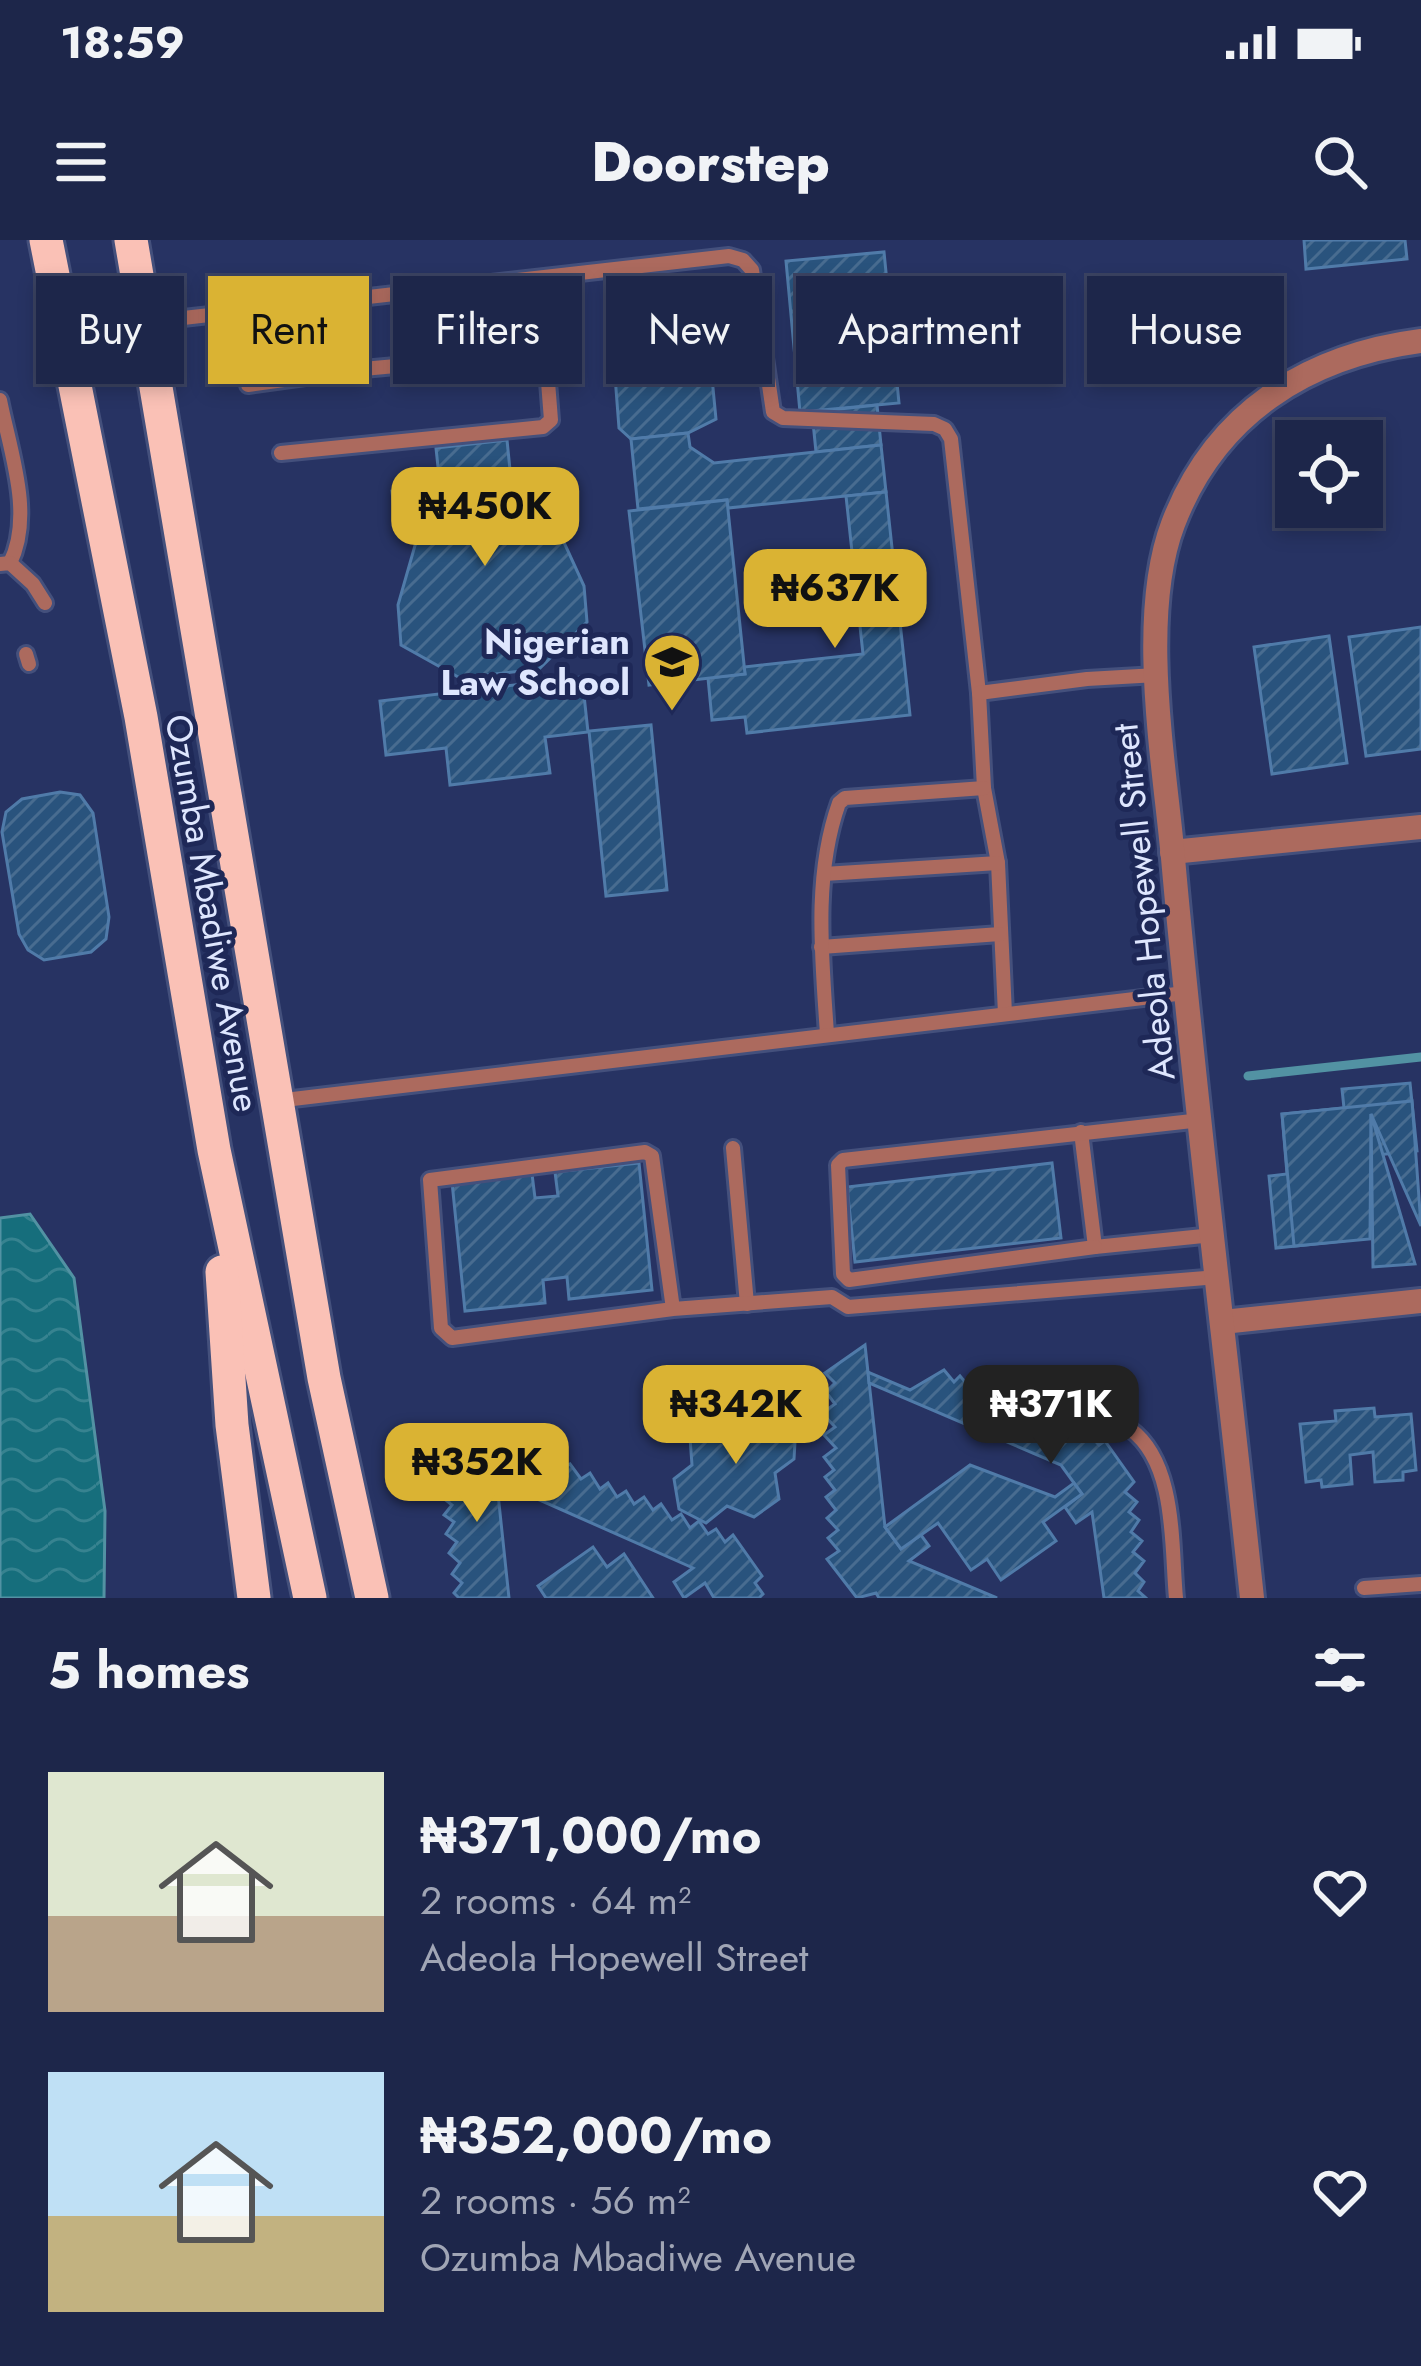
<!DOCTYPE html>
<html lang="en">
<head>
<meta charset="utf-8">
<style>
  :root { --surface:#1d264a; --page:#252e51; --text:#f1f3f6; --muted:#a0a5b5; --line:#3b4362; --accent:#dab333 }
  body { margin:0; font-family:Jost,sans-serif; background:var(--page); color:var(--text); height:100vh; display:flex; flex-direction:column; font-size:45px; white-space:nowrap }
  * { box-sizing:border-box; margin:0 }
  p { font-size:39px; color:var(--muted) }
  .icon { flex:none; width:66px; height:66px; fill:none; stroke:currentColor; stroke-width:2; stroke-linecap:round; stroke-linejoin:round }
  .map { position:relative; height:1358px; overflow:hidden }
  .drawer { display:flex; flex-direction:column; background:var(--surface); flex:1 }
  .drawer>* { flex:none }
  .top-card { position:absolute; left:36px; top:36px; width:1350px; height:108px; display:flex; gap:24px }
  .buttons { position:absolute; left:1275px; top:180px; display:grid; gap:24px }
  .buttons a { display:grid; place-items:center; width:108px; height:108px; border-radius:0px; background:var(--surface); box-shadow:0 6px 18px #0003,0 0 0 3px var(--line); font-size:60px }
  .price { position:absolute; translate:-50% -102px; padding:0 27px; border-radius:24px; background:var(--accent); color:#111; font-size:39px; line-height:78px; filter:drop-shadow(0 3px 6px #0008) }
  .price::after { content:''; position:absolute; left:50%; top:72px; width:36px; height:27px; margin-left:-18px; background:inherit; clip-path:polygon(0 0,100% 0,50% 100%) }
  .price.on { background:#222; color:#fff }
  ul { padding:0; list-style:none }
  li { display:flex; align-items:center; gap:36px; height:300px; padding:0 48px }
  li span { display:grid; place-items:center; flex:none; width:336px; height:240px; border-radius:0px; color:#555 }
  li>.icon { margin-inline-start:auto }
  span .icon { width:144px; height:144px; fill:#fffc; stroke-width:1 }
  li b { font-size:51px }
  h2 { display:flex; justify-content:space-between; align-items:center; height:144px; padding:0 48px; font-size:51px }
  .pill { padding:0 42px; border-radius:0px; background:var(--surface); box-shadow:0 6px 18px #0003,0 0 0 3px var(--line); font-size:42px; line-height:108px }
  .pill.on { background:var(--accent); color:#111 }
  .status { display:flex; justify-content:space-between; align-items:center; height:84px; padding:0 60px; background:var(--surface); direction:ltr }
  .status svg { height:33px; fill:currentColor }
  header { display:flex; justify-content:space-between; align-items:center; height:156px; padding:0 48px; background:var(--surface); font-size:54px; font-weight:800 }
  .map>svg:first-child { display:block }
  .water { fill:url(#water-waves); stroke:#5292a3; stroke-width:3 }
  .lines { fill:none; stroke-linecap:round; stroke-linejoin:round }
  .stream { stroke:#5292a3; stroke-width:9 }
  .building { fill:url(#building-hatch); stroke:#507ba9; stroke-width:3 }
  .service-casing { stroke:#44507c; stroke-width:20 }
  .minor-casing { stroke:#44507c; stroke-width:30 }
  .tertiary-casing { stroke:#44507c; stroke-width:30 }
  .trunk-casing { stroke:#44507c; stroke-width:39 }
  .service { stroke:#ac6a5e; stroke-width:14 }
  .minor { stroke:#ac6a5e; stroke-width:24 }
  .tertiary { stroke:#ac6a5e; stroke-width:24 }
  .trunk { stroke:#fac1b6; stroke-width:33 }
  .labels { text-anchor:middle; stroke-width:10; stroke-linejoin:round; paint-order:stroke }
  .poi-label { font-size:36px; font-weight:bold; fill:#dee6fe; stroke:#1e2857; text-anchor:end }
  .street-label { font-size:36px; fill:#dee6fe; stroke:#1e2857 }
</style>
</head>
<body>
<div class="status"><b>18:59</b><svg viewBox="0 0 49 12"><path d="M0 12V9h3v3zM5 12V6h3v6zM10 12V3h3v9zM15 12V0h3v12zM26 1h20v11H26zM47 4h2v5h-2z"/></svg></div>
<header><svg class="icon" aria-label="menu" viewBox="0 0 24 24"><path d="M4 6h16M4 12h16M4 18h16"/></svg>Doorstep<svg class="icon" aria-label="search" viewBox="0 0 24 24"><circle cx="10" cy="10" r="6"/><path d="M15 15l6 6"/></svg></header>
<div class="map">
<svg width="1421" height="1358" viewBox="0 0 1421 1358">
  <defs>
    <pattern id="water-waves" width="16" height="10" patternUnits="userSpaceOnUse" patternTransform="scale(3)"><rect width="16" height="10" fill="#166e7c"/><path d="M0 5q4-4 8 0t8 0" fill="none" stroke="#378390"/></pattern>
    <pattern id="building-hatch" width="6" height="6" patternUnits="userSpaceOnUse" patternTransform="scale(3)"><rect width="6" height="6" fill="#29537d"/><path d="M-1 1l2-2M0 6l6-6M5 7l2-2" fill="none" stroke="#486c90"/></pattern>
  </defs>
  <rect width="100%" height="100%" fill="#273363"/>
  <polygon class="water" points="30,974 74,1038 105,1271 104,1358 0,1358 0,978"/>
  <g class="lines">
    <polyline class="stream" points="1248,836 1421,817"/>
  </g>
  <g class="building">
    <polygon points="1304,0 1405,0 1407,19 1306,29"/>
    <polygon points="884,12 899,163 800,172 786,21"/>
    <polygon points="659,102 710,117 716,179 688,193 631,199 619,188 614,123"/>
    <polygon points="877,165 881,205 816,212 812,172"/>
    <polygon points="688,193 690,207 714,223 881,205 886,252 728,268 727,260 638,269 631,199"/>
    <polygon points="507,200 511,240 529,238 532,263 545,261 584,346 587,382 539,429 460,438 401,405 398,365 420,288 396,290 392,251 440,246 436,208"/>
    <polygon points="886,252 910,475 747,493 745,477 712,480 708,438 745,434 744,427 863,414 846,256"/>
    <polygon points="727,260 745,434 649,445 629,271"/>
    <polygon points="1421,387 1421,509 1366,516 1349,397"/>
    <polygon points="1329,396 1347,523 1272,534 1254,407"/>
    <polygon points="582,437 588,492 545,497 550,533 450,545 446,508 386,515 380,461"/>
    <polygon points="651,485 667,650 606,656 589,491"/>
    <polygon points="60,552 80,555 93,573 109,677 106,699 91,712 44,720 28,710 19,694 2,592 6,572 22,559"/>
    <polygon points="1410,843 1417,911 1336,919 1344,1001 1276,1008 1269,936 1287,934 1282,874 1344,868 1342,849"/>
    <polygon points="1412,861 1421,986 1371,874 1370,999 1294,1006 1282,874"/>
    <polygon points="1371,874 1415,1024 1373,1027"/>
    <polygon points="639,923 652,1050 569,1059 567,1037 543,1040 545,1063 465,1071 452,942 532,934 535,958 558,956 555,932"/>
    <polygon points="1052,923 1061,998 855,1022 847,947"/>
    <polygon points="865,1105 885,1287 901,1309 921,1295 929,1306 909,1321 997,1358 879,1358 876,1353 857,1358 827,1319 839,1311 828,1298 838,1290 827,1278 836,1270 826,1257 835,1250 825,1237 834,1230 824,1217 836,1208 824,1195 835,1187 822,1173 835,1164 826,1152 835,1143 825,1133"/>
    <polygon points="944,1130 954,1142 960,1136 972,1150 979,1145 989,1157 994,1151 1007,1166 1014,1159 1028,1175 1034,1168 1046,1182 1052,1176 1065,1190 1071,1184 1082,1197 1087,1192 1099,1205 1105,1201 1134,1242 1125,1252 1137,1262 1129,1272 1139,1280 1131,1292 1142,1301 1133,1312 1144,1321 1135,1333 1144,1342 1138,1351 1146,1358 1104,1358 1092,1272 1076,1283 1065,1267 1082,1254 1061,1225 869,1143 868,1132 910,1150"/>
    <polygon points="1374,1168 1375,1177 1411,1174 1416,1230 1403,1232 1403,1240 1375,1242 1373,1212 1350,1215 1352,1244 1322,1247 1321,1240 1306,1242 1300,1184 1336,1181 1335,1171"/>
    <polygon points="764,1171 796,1185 794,1219 775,1233 779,1259 754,1277 727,1266 706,1283 679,1269 674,1239 692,1225 690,1198 719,1177 742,1187"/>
    <polygon points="492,1197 509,1358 459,1358 454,1353 462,1343 452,1334 460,1323 449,1313 457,1302 446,1294 454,1282 444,1275 452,1265 442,1257 451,1245 438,1234"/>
    <polygon points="570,1224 581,1239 590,1233 600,1249 608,1243 617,1257 626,1251 634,1264 644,1257 653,1270 661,1264 672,1280 681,1274 690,1288 699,1281 708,1294 716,1289 725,1302 733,1295 762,1336 755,1343 763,1354 759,1358 714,1358 705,1343 684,1358 674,1342 693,1328 499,1242 497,1229 535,1242"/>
    <polygon points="970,1225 1055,1257 1074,1243 1082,1254 1043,1282 1056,1301 1001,1340 987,1319 971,1330 938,1283 901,1309 885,1287"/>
    <polygon points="593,1307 607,1327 624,1314 653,1358 546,1358 538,1346"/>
  </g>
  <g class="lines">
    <g class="service-casing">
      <g id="service">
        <polyline points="148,82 729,16 743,20 752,30 773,172 783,178 934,184 945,189 951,199 979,453 984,548 998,623 1005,774"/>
        <polyline points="248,145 363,129 547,112"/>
        <path d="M0,160C10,211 34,275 10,323"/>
        <polyline points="281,213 543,187 551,180 540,40"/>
        <polyline points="0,324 10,323 33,344 45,363"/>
        <polyline points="26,414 29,424"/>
        <polyline points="979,453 1087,439 1157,435"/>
        <polyline points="824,634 998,623"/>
        <polyline points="821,707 1000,694"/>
        <path d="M827,794C822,718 813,636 839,563L845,558L984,548"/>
        <polyline points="276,861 1185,753"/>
        <polyline points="1081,892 1095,1007 1213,995"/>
        <polyline points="733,908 747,1064"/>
        <polyline points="1095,1007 849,1040 843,1034 838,925 843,920 1201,880"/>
        <polyline points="673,1069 652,916 645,912 430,940 441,1088 452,1098 673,1069 832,1057 848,1067 1218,1037"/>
        <path d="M1029,1136C1062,1153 1100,1168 1130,1189C1177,1223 1171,1307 1176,1358"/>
        <polyline points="1364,1348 1421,1344"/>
      </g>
    </g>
    <g class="minor-casing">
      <polyline id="minor" points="1172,612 1421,587"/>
    </g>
    <g class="tertiary-casing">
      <g id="tertiary">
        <polyline points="1223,1082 1421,1061"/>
        <path d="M1252,1358C1226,1111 1195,865 1173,618C1164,521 1138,376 1173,284C1215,174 1306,116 1421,101"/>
      </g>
    </g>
    <g class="trunk-casing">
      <g id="trunk">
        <polyline points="46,0 141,477 214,910 310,1358"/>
        <polyline points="131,0 324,1138 372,1358"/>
        <polyline points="222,1032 232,1185 254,1358"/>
      </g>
    </g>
    <use href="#service" class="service"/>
    <use href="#minor" class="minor"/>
    <use href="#tertiary" class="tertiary"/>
    <use href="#trunk" class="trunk"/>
  </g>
  <defs>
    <g id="university-pin" transform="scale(3)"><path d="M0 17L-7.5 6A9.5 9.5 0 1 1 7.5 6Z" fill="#dab333" stroke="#1e2857"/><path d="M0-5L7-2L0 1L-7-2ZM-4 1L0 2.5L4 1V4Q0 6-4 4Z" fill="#111"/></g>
  </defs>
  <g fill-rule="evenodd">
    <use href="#university-pin" x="672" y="422"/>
  </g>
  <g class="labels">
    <g class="poi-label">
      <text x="630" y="414">Nigerian<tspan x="630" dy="41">Law School</tspan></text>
    </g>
    <g class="street-label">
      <text transform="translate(1143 662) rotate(-96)" y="13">Adeola Hopewell Street</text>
      <text transform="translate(213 673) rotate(80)" y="13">Ozumba Mbadiwe Avenue</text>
    </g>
  </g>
</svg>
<div class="buttons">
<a><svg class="icon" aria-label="locate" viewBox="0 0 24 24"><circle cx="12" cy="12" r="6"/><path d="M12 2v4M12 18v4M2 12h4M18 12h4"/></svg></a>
</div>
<b class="price" style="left:485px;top:329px">₦450K</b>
<b class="price" style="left:835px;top:411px">₦637K</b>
<b class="price" style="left:736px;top:1227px">₦342K</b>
<b class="price on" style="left:1051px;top:1227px">₦371K</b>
<b class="price" style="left:477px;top:1285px">₦352K</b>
<div class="top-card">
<a class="pill">Buy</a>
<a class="pill on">Rent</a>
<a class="pill">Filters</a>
<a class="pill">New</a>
<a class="pill">Apartment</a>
<a class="pill">House</a>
</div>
</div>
<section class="drawer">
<h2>5 homes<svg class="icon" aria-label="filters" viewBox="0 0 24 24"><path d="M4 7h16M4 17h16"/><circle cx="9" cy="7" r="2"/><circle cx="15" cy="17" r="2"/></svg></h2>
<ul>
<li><span style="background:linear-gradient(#dfe7d0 60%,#b9a48a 0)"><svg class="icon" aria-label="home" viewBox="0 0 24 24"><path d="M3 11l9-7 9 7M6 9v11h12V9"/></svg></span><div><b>₦371,000/mo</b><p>2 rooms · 64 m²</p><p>Adeola Hopewell Street</p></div><svg class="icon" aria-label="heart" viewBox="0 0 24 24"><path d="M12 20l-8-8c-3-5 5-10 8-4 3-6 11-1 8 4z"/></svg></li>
<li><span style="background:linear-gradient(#bfe0f5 60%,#c2b280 0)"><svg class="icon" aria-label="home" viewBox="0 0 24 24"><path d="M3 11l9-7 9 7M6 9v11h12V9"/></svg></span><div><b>₦352,000/mo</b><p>2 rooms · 56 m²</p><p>Ozumba Mbadiwe Avenue</p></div><svg class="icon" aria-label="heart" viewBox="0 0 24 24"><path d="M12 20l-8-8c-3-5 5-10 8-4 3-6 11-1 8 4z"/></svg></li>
</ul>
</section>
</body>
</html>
